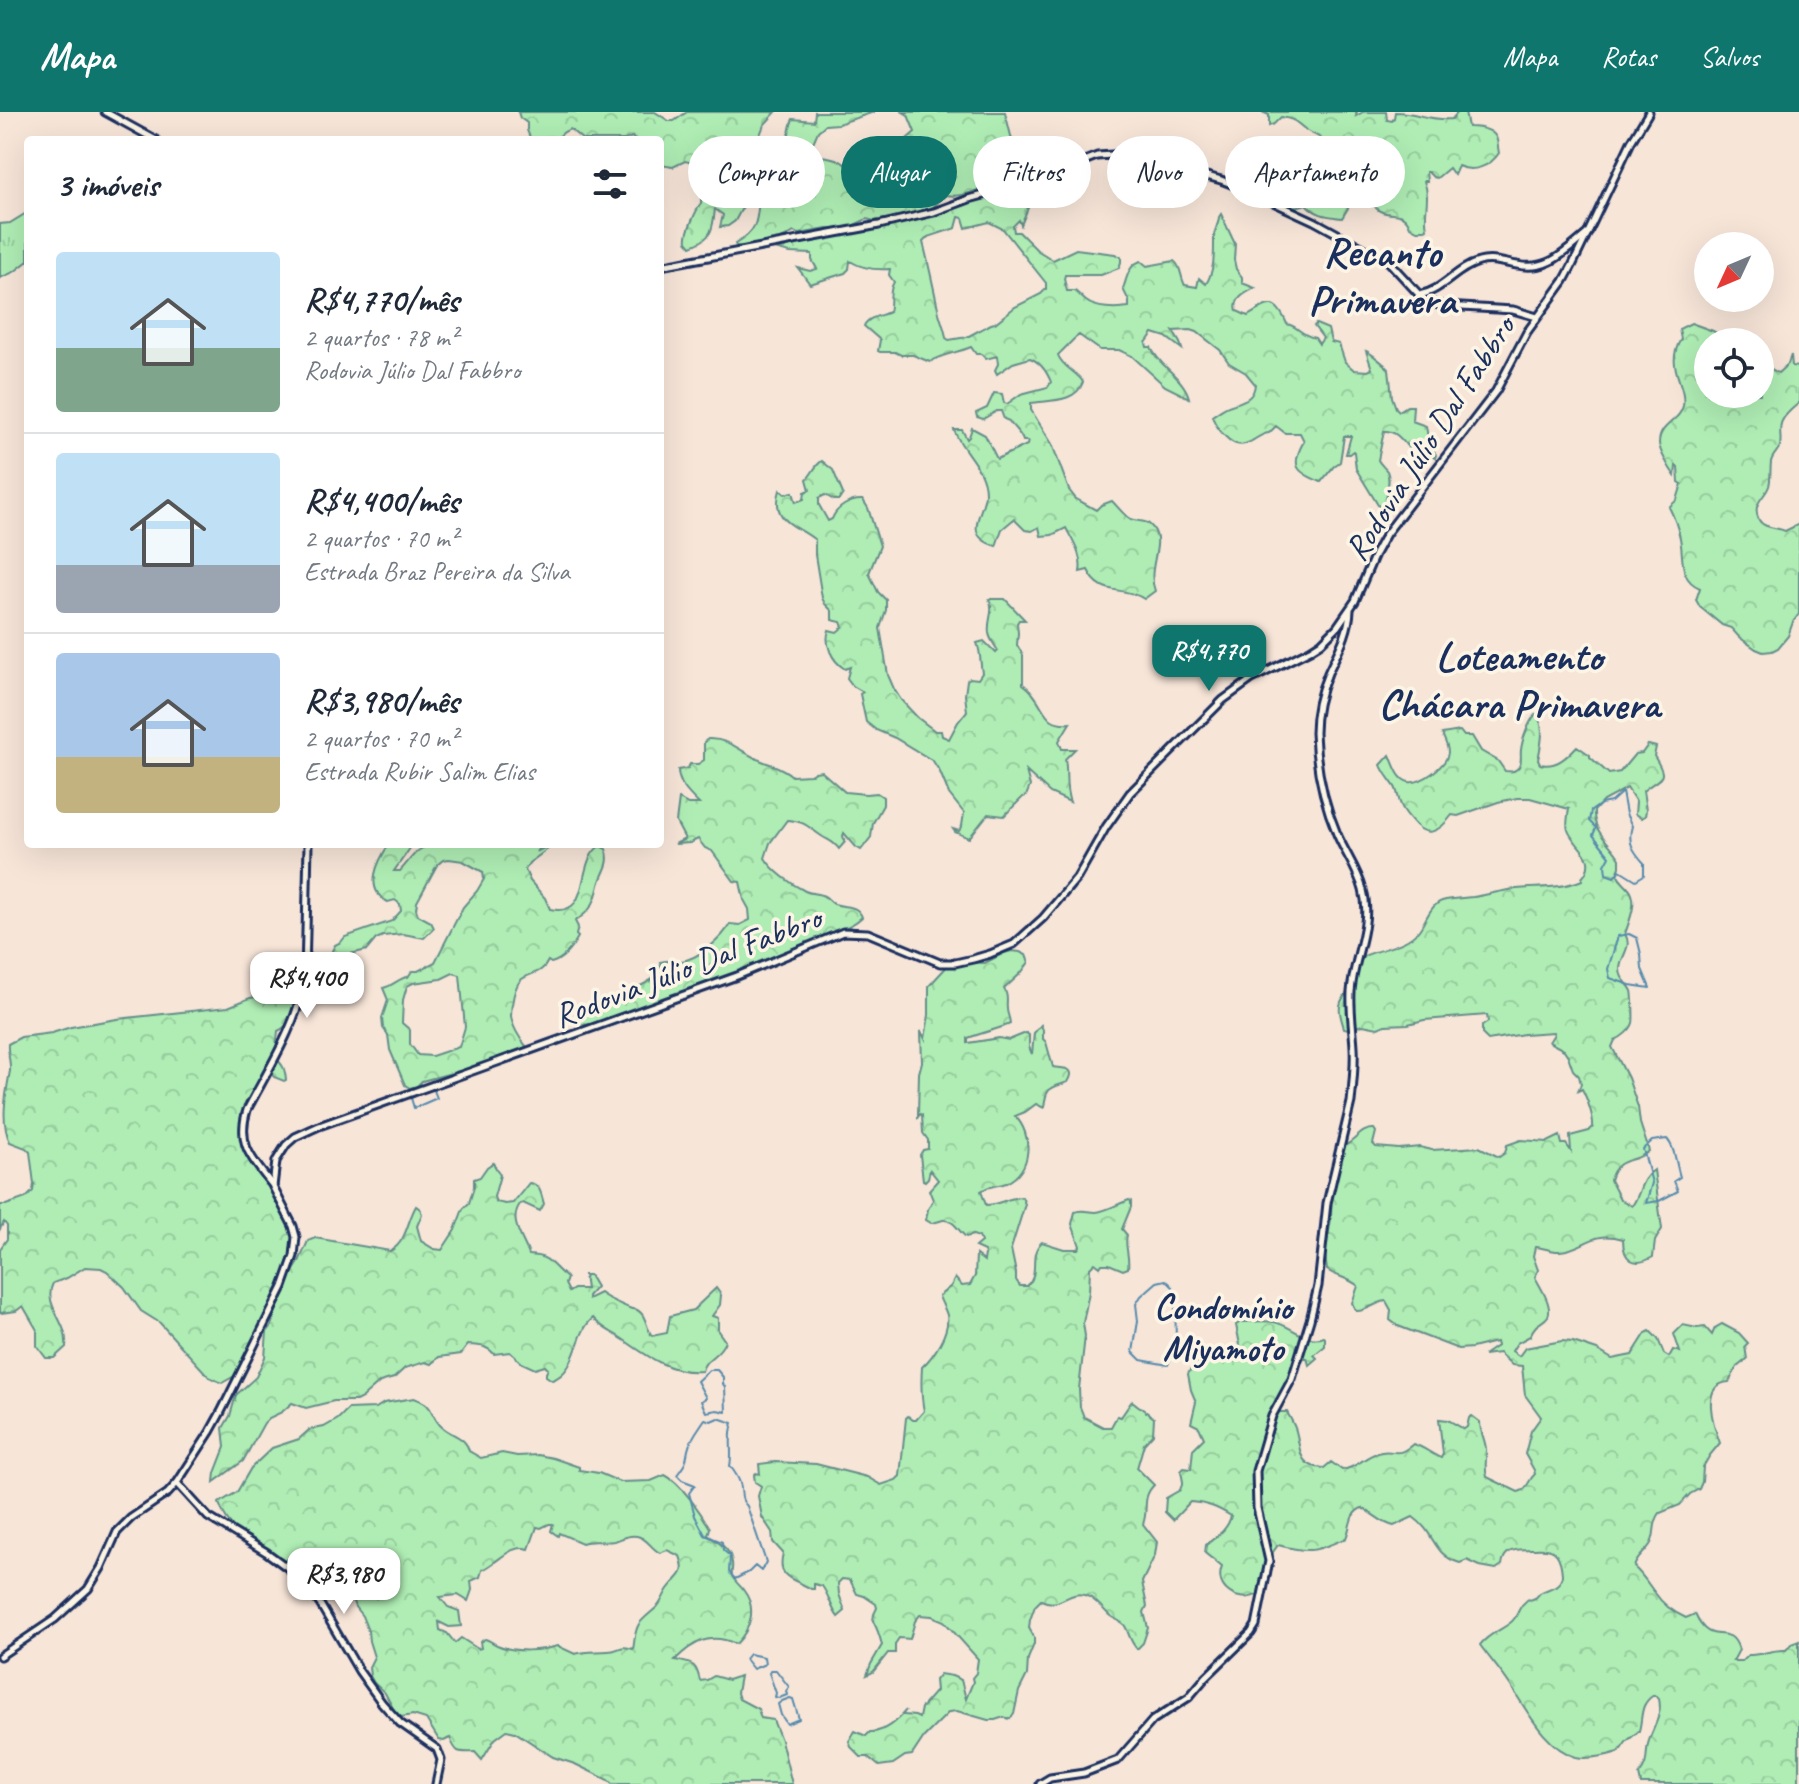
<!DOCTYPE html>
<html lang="pt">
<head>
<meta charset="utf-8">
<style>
  :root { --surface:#fff; --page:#f6f6f7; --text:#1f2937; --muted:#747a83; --line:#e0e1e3; --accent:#0f766e }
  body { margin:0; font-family:Caveat,sans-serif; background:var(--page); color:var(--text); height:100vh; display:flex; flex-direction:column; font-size:30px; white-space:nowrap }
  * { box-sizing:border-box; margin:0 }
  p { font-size:26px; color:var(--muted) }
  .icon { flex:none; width:44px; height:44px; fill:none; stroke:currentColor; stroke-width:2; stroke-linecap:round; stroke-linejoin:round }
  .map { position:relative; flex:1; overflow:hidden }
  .side { position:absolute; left:24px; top:24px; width:640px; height:712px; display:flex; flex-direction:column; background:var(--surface); border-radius:8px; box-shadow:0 8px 32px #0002 }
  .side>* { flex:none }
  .guide { position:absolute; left:688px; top:24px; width:760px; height:72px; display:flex; gap:16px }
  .needle { width:52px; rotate:226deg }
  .fabs { position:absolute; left:1694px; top:120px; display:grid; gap:16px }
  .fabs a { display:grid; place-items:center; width:80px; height:80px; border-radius:50%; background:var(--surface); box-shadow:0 8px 32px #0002; font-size:40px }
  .price { position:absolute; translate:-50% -68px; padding:0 18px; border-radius:16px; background:#fff; color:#222; font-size:26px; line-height:52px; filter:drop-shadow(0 2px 4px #0008) }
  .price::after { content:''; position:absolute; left:50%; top:48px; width:24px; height:18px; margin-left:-12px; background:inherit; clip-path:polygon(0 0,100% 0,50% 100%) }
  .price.current { background:var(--accent); color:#fff }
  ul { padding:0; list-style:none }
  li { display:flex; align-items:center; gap:24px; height:200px; padding:0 32px }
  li+li { border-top:2px solid var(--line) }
  li span { display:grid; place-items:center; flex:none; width:224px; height:160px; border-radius:8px; color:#555 }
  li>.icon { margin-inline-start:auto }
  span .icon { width:96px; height:96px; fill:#fffc; stroke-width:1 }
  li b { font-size:34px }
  h2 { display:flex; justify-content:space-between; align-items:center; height:96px; padding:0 32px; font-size:34px }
  .chip { padding:0 28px; border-radius:36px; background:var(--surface); box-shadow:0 8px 32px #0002; font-size:28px; line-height:72px }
  .chip.current { background:var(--accent); color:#fff }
  header { display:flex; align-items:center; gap:48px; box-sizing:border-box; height:112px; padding:0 40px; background:var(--accent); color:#fff }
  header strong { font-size:38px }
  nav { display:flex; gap:44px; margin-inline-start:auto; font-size:28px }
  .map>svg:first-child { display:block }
  .grass { fill:url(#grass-tufts); stroke:#658e89; stroke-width:2 }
  .forest { fill:url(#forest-crowns); stroke:#658e89; stroke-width:2; fill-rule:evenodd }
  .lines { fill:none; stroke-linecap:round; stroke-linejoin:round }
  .stream { stroke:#578aac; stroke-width:2 }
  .secondary-casing { stroke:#1b2f5e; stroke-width:11 }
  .secondary { stroke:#fcf5e5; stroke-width:5 }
  .labels { text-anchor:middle; stroke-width:7; stroke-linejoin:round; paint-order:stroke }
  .street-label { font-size:34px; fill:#1b2f5e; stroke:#fcf5e5 }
  .neighbourhood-label { font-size:36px; font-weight:bold; fill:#1b2f5e; stroke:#fcf5e5 }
  .district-label { font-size:42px; font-weight:bold; fill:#1b2f5e; stroke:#fcf5e5 }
</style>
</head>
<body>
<header>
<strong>Mapa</strong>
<nav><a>Mapa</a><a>Rotas</a><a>Salvos</a></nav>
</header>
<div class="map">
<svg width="1799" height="1672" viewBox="0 0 1799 1672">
  <defs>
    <pattern id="grass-tufts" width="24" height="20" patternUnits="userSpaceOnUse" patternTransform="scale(2)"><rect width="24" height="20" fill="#afedb4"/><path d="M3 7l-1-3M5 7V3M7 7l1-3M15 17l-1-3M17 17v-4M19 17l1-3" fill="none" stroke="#96cc9d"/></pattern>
    <pattern id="forest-crowns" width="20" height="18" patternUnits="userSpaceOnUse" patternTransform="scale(2)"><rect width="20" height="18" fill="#afedb4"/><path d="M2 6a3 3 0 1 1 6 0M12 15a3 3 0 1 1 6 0" fill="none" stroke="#96cc9d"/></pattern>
  </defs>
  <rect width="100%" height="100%" fill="#f7e5d8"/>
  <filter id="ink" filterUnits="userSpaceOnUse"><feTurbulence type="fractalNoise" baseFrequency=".0125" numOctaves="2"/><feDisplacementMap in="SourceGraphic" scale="16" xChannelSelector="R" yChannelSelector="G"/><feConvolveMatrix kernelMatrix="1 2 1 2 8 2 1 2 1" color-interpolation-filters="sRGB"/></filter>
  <g filter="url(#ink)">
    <polygon class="grass" points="28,100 28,149 14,160 0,166 0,112 10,111"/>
    <g class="forest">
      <polygon points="518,0 655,0 669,9 674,9 687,0 776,0 764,13 756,33 744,43 728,40 719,43 719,41 712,41 693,51 685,49 673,55 660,53 660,28 634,28 632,25 625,28 583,28 570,17 564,20 555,28 531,28 527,18 527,11 520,6"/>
      <path d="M815,0H874L838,12L825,13L818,19L809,40C819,46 832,43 842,50C851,56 858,66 869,73L882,63L886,56L888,46L892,40L915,20L908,3L903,0H1005L1012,28L1029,69V82L1026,88L1028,96L1021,113L1019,108L1013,114L1014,120H1019L1037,138L1053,148L1076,137L1115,142L1121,145V150L1119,156L1101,163H1065L1064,167L1067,179H1075C1079,182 1082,186 1086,189C1096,197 1116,197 1129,195V189L1123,177C1127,166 1128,153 1141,149L1147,154L1174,149C1182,155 1180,165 1185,173L1197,175L1199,166L1206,172C1215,158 1214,141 1214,125C1214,117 1219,113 1219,105L1221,102L1235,132L1234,148L1236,157L1242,165V171L1255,176C1246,181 1233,186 1237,199L1248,204C1269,191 1275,185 1287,212C1298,214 1300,223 1315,226L1319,232L1323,226L1314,214L1316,212L1328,217L1331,230L1339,232L1345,250L1354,258L1368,259L1372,257L1366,239C1370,240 1385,253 1389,257L1392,285L1396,296L1399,299L1407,294H1413L1412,309L1426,314L1428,326L1436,343L1435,346L1427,343L1416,345C1406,335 1399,318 1384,319L1378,348C1380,352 1384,355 1387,359C1392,370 1384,385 1386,396L1383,398H1381L1356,357L1354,340L1353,339L1349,342H1346L1351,324H1344L1340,350L1334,354L1321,370C1296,360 1290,354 1304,329L1300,321H1285L1276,314L1269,321C1259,322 1255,329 1245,332C1231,337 1216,315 1212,304C1218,300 1224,295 1231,293C1243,289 1254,287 1255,272L1246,261L1229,251L1220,238L1197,220L1191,218L1173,219L1180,231L1182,237L1166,225L1153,221L1146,231L1147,235H1151C1159,255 1184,265 1189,286L1165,274L1132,244L1119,238H1100L1079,223L1074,227L1058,243C1062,255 1077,260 1083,270C1076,291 1049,288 1031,291V298L1052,332L1069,378L1076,387L1096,398L1101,393L1112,389C1118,395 1123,403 1131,407C1137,410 1144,408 1149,412C1169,429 1145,453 1155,479L1144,487C1124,473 1101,486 1088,458L1080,460C1083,444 1073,430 1066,416L1052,423L1041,424L1039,415L1032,419L1025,418L1014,407L1002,417L996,434C960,423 985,400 985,381C985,355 962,340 954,318H962L967,327L969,325L972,316L985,323L997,347L1027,333L1028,329H1023C1021,321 1013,316 1009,309L1004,307L1001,299H997L983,307L977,305L976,301L987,296L994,281L1002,282L1004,291L1007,292L1021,282L1048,275L1051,270C1047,260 1040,250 1030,246L1013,251L997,262L995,258L998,252L997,244L986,247L981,242H976L971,235C957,241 942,242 930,250L913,243H901L895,240H880L878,239L880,228L864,214C867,205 881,204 889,200C892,189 888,179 894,170L889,163L890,157C877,158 861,156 850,149L849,157L845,161L810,172L798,156L810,159L817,157L812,148V142L790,141L778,138L806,129L939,103L969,90L1025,73L1028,69C1015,69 1002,70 989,74C975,79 961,86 946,83L933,95L909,103L874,109L867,107L843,118L827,117L799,122L794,120C778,130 754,139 736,134L735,132C759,118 757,108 759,84L775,80L784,69L801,60L819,57L809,54L800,47H794L790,43L781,58L765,67L759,74L755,82L742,96L735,109L728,114L720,115L723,103L715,97C713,117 712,127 691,134C690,132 688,131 687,129C685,121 697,97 701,91V83L714,71L745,72C756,56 773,47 784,33C790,26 789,15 793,7L814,9ZM959,105L963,106L966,116L989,110L1003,117L1046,171V177L1041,182L1015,195L995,211L991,212L967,225L949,228L946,226C945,217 941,209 939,201C934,177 929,154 923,130L928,125L956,116Z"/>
      <path d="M1262,0H1357L1356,4L1363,0H1386L1387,8L1392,9L1394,6L1395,0C1417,0 1429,9 1452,7L1458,0H1465L1468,15C1478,15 1494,16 1497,28C1498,33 1498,37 1499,41C1490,55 1472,61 1458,54L1454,63L1449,56L1437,66L1433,65L1428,60H1426L1427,69H1424C1431,87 1423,99 1427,117L1425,118H1417L1410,115C1403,95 1388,107 1377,97C1374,94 1372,90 1369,87L1353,88L1342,106C1327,104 1317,104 1306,92C1294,97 1281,96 1274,83L1288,78C1304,86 1306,74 1322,70C1327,54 1321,45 1325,30C1319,23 1313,23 1306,18C1294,9 1297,8 1281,5L1274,12L1269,14V3Z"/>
      <path d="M1691,211L1713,219L1730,230H1708V282H1760V250L1778,261L1788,252L1791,243L1792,254L1799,255V291C1793,296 1785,302 1782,309C1778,317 1782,326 1780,334C1778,340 1772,343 1771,350C1770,358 1771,367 1769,374C1765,386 1751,391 1759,408C1764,417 1778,415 1785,419L1799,412V502L1793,510L1788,524L1778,536L1772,539L1763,540L1756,537L1739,525L1731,516L1722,513L1700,495L1696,488L1700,476C1678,467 1684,445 1680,426C1678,416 1674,405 1669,395L1677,388L1682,372L1679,370L1678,355L1676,354L1675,364C1670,357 1659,339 1659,331C1659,312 1680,309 1683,294C1687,271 1664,255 1681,227L1679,217Z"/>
      <path d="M822,349L833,358L843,382L839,388H834L825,383L819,386V393L828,409L832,407C836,396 850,387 863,388L868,396L880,434L869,461L878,480L886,488V498L880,516L888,563L894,577L901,588L918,606L935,619H941L942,624L949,627L958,610L967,599L965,583L967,568L970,566L978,567L982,561C980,550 981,541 977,531L984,529L996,541L998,539C995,533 990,528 989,521C987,508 995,499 989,487H1005L1025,508H1019L1017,511L1018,521L1017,533L1023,543V572C1027,575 1031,578 1033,582C1046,598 1045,613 1070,611L1059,629L1062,637H1075L1065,647C1068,662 1064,675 1070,690L1050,681L1026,659L1030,674L1026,684L1023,685L1004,704L988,702L969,726L955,720L953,717L959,719L962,714L964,701L949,682L940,660L933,649L895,626L876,618L866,610L860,582L863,580L853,574L847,566L850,555L845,557C832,549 824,532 829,518L837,520L843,515L841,510L832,508V499L825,492L822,486L815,443V428C797,413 770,410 780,378L785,382L793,380L796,390L804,387L805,380L810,378L807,367C812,362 816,352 822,349Z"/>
      <path d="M1536,602C1546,615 1541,632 1538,648L1540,652C1556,656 1567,645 1577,634L1590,643V645L1609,662L1620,660L1635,642L1642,641L1648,633L1656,635L1654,644C1670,669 1660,664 1643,679L1646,698L1645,704L1641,706L1635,702L1636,690L1627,676L1603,689L1594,699C1593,721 1610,730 1620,747V755L1617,762C1620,769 1624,771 1629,777C1639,789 1629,809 1625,822C1633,835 1621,843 1620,857C1620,868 1628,870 1632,879C1633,881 1634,909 1633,911C1631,918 1621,926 1615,928L1612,935L1628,966L1638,995L1640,1011L1649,1039C1635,1052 1617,1043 1610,1068L1620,1087L1632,1094C1642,1080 1639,1068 1654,1058L1662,1117L1655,1129L1653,1145C1634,1156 1623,1148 1623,1127C1590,1118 1586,1137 1560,1139C1552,1140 1543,1135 1535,1135L1533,1144L1538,1158L1535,1165C1540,1174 1553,1194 1548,1204C1543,1212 1536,1209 1530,1224L1517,1231L1512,1239L1519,1244L1525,1236L1562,1229L1573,1230L1597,1238L1612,1247L1632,1243L1646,1221L1650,1219L1658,1227L1664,1242L1669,1245L1673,1238L1680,1240L1674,1222L1683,1213L1697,1216L1705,1215L1712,1223L1715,1216L1722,1212L1739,1221L1748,1231L1745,1234L1747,1247L1737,1255L1729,1270C1699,1272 1714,1315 1720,1331L1710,1343L1703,1355L1702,1370L1699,1377L1690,1382L1680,1393L1660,1401C1651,1413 1657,1423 1650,1433C1644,1442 1637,1445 1634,1455C1643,1463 1648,1472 1655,1481C1663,1493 1673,1500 1686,1506L1695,1502C1711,1539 1730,1507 1739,1538L1733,1549H1742L1748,1543C1762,1543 1772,1537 1786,1538L1791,1532L1799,1529V1672H1641L1639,1663C1649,1650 1645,1646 1648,1632C1652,1616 1663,1604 1659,1587L1654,1583C1639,1592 1643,1605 1639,1619L1627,1629L1619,1640C1605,1644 1589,1648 1576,1645C1545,1636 1527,1598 1510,1573C1501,1559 1490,1547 1480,1533C1489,1520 1508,1516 1514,1507C1518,1502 1519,1495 1524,1491C1532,1483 1525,1491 1535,1486C1537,1485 1538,1483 1540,1481C1548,1476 1561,1476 1562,1463C1562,1461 1561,1452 1560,1450C1556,1434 1543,1437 1530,1437C1515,1438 1504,1436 1502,1453L1496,1457L1480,1454L1467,1448L1460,1451C1432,1443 1436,1421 1413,1405L1394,1414C1381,1411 1374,1402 1362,1396C1349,1401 1351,1415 1346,1426C1316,1439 1311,1442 1278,1433L1273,1440V1447L1267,1461L1261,1466L1258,1482C1240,1493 1213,1477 1222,1455L1205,1441L1206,1433C1216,1424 1227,1419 1231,1404C1217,1395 1206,1391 1190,1390L1173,1408L1165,1400L1166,1386L1180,1378L1183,1370L1181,1359L1184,1356L1191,1357L1193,1337L1204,1326L1199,1315L1191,1311L1196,1290L1191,1278L1188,1262L1194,1252L1201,1249L1209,1236L1215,1242L1229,1243L1234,1247L1239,1246L1241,1238L1236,1213L1241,1210C1252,1210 1264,1208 1274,1210C1291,1213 1306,1232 1324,1225L1325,1226V1234L1314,1243L1317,1246L1309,1253L1307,1246H1304C1292,1261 1277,1280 1277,1300H1287C1290,1306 1294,1312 1296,1319C1301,1337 1297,1355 1324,1356L1331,1350L1342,1358C1356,1356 1364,1345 1377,1341C1394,1335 1395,1348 1413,1332C1424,1335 1431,1342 1441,1346L1443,1342L1439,1307L1448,1308L1464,1317L1467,1315L1469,1306L1472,1304L1480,1310C1480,1320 1485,1327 1486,1337C1487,1347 1484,1355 1487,1365L1518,1380C1528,1378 1528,1368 1535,1362L1534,1358L1525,1342L1531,1319L1541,1305L1525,1283L1522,1254L1512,1253L1499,1241L1484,1243L1497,1234L1496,1230L1472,1236L1458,1237L1398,1214L1390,1208L1391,1198L1386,1189C1376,1190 1366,1200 1356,1199L1352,1191L1358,1174C1349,1166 1337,1165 1327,1158L1325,1143L1331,1107L1332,1071L1341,1049L1339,1044L1336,1043L1338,1034C1354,1035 1358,1016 1374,1017L1376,1020L1373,1032L1376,1035L1399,1037L1420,1035L1432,1038L1479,1035L1499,1045L1505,1041L1507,1033L1521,1028L1548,1030L1560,1024L1562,1032H1566L1571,1039L1570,1024L1589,1019L1593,1015C1594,1006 1587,986 1582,977L1578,979L1581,972L1579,964L1573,958L1568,944L1564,938L1549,930L1554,922L1553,920L1524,922L1488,928L1482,922V914L1488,910L1487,903L1424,908L1408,912L1385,913L1378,916L1363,913L1348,917L1344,916C1340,903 1336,893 1346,882L1351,883L1353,882L1359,852L1364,844C1382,836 1407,834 1419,818C1426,809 1430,793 1442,789C1451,786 1463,786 1473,785C1485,783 1497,780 1509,778C1534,774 1559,778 1582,768V766C1600,745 1574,735 1568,718C1566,713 1568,703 1569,697L1530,686H1517L1498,690L1458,704L1452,703C1440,719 1427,728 1412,709C1408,704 1403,699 1401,693C1398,687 1398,680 1395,675C1390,667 1385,663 1381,653L1390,643C1394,652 1398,668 1409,670C1420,673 1448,653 1448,640C1448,634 1444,627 1442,622L1460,619L1464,624H1472L1481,639L1498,649L1505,659C1510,659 1513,661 1517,657C1523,652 1520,644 1521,638C1522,628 1529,609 1536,602Z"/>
      <path d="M708,627C730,626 743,642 762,649C774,654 782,655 792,664L810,663L815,660L821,659L845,680L866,682L877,681L883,685V693L873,711L871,725L861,738L856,735L844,721L843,724L845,730L839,737C834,730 830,729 823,725C807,715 808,710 787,708L770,731L765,746C773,759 791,772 805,779C811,782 818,781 824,784C828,786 830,790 834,792C846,796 857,792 862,805C852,815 838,818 825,824C808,832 792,842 775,849C756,857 736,861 717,868C686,879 608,918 578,912L577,905L582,898C605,888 645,877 662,859L660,850C668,848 673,849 681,849C698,847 722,827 730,812L740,813L750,808L749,797L744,788L740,770L734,769L712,739L705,736L698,727L690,731L675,732L685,727L676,710L679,687L688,692H699C689,682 678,672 678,658L688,656L690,652H698L704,648V630Z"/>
      <path d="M389,732H413L394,759H400C414,744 415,735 437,732H542L536,740L546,735L548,737L529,751L525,758L530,769L545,786L550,797C594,806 574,750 600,734L606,737C612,752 602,760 599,773C595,791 591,799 575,809L578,815L576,823L578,825C572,836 563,848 551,851L548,849C542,862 532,860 522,867C514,873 511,895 511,904C512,914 520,927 526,934L525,937L501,948L422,969L417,974L410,976L405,973L390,938L388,923L383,916L382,906L388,888L383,876C393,874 400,865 408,865L412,859H418L435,850L463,795L477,779L484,767L483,760L463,749L449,747L443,748L437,753L417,790L416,797L418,803L431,810L434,816L424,826L403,822L383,824L376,827L367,838L333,846L332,839L335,833L341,830L345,825L392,809L401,799L400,792L395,788L388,790C363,777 378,749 389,732ZM453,861L460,863L465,915L459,935L432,944L418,943L410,932V918L402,911L403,888L407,874L413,871L441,867Z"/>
      <path d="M1012,839L1020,840L1026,843L1029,850L1021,861L1004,877C1009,884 1006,889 1007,897C1007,902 1010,906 1010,912C998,917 981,921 968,926V931L999,926L1009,928L1026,921L1029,923V935L1032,942L1034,921L1041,913L1043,918V927L1046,930L1053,955C1061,957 1078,954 1068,970C1051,976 1046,974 1044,996L1036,992L1025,1000L1015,1004C1033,1022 1033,1059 1006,1071C996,1075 992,1072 981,1079L986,1093C999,1093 1009,1085 1022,1085L1025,1092L1011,1137L1016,1161V1168L1020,1174H1027C1041,1161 1027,1143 1042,1130L1064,1137H1078L1080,1134L1072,1112L1075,1100C1084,1097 1088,1100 1096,1100C1104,1100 1120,1091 1129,1088L1131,1089V1095L1122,1117L1127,1123C1124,1134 1130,1144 1128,1156L1123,1158L1109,1152H1102L1100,1155L1095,1151L1090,1156L1089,1180L1083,1211L1085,1224L1079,1277L1080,1295L1084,1305L1103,1315H1111L1117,1304L1121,1305L1132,1289L1154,1306L1153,1322L1144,1332L1137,1356L1154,1373C1141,1386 1149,1397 1143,1412L1157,1430L1155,1443L1142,1470L1147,1494L1144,1500L1148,1516L1143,1531L1137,1537C1129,1528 1130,1523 1125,1514C1121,1509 1114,1507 1109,1503C1099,1493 1088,1477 1071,1484C1059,1489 1054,1494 1041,1488L1035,1494L1030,1508L1029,1516L1034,1525V1532L1028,1547L1027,1563L1019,1579L1014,1602L1010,1607L1004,1605L995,1608H988L957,1599L949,1600L924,1625L912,1643L905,1644L893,1652L879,1654L868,1645H861L851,1635L849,1629L855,1619L866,1624L870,1620C883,1621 898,1608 906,1598L903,1602L904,1603L915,1604L919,1606L921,1596L936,1579L935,1568L940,1562L952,1564L961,1568L966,1587L973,1570L972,1566L976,1561L978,1547L944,1509L932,1504L920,1503L915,1509L910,1527L899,1526L895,1532V1541H888L873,1560L867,1563L871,1552L882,1533C880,1525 877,1516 873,1509L874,1502L877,1496L876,1492L864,1484L857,1482L850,1468L842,1467L838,1471L839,1482L845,1499L838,1505C831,1496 829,1483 822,1474L814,1472V1477H811C794,1466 776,1468 783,1441L773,1430L772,1420L762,1405L758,1384L761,1374L755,1370L754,1363L756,1361L760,1362L759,1352L775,1350L816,1352L867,1365L881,1373L896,1368L900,1364L906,1306L908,1304L913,1308H916L924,1299C921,1285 921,1270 922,1255C934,1244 950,1220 947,1203C945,1196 941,1191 939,1184L951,1174L955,1166L962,1174L970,1173L975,1164L976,1143L984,1149L985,1142L984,1139L975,1135L981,1130L979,1125L973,1123L966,1125C958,1119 954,1107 943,1108C939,1109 935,1111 931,1111L926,1108L928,1097L933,1088L929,1078L938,1068L930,1058L928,1066L925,1069L923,1068L920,1043L923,1038L928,1037V1028L923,1021L922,1003L920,1002L918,1005V1003L919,961L922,950L921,920V919L925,927L929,903V874L951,850L985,851L1004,841Z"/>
      <path d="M290,880L299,883C295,897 292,913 278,919L275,946C283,952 285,957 286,968L284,969L274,965L270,960L253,989L246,1007L247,1015L245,1024L255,1049L272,1067L294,1121L292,1143L256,1225L238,1262L222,1271L209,1265L160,1211L141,1199L124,1175L107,1159L101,1156L85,1155L67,1166L53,1171C42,1194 69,1210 66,1235L54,1246H46L37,1234V1218L23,1194L16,1199L0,1201V1137L7,1127V1114L4,1110L0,1117V1093H6L26,1086L33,1079L34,1072L30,1040L26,1036L10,1030C0,1010 6,981 10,959C11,950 7,941 8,932L21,925L52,921L71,915L117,907L228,895L250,886Z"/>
      <path d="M493,1051L500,1063L494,1085L496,1090L505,1092L513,1091L529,1071C541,1072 541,1083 544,1092L540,1099L523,1091L520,1092C508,1109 523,1126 529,1143C551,1144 550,1153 567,1166L565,1172L569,1180L574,1177H586L584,1163H589L596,1175L588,1184V1187L600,1181C607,1187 620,1192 629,1196C636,1199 635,1195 641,1201C646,1206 647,1217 652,1224L667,1221L670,1204L693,1198L716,1176L721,1183L720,1193L712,1204L718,1206V1219L725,1229C720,1244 705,1245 702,1259C672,1262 648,1245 624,1228C613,1220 602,1217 593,1206C574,1222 578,1259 552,1268L546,1264V1261L548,1257L545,1254L535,1257L522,1251L510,1240L494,1242C486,1233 480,1234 468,1233L461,1242L439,1245L431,1252L425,1250L405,1256L394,1266L380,1270L362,1286L356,1289H334L306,1296L292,1291L282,1300L269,1306L264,1311L243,1349L214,1370L215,1361L225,1335L223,1316L230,1304L236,1283L256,1265L265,1245L267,1220L271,1215L280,1187L288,1174L287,1169L298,1152L308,1129L315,1126L390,1139C407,1130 407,1109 416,1094L420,1097L422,1102L417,1114L421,1129L434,1137L442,1138L455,1118L463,1097L469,1091L474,1075V1067L480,1065L487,1055Z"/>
      <path d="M414,1286C435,1293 429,1301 440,1313C450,1324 465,1323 469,1339L481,1346L502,1341L517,1344L538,1343L553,1346L579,1355V1358L599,1361L620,1370L651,1369L665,1363C681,1371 701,1401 710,1416L708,1423C718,1431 731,1436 732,1451C733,1455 731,1460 732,1464C734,1469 741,1474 744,1479C757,1496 751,1517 736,1532C710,1520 693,1530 675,1548C692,1552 696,1550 700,1569L707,1568L714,1564L728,1568L740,1564L737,1581L739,1587L758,1597L761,1606L773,1608L781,1628L792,1672H612L608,1668L575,1652L553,1645L515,1620L507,1618L495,1627L482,1648L475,1640C457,1641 456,1641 450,1626L444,1629L439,1628L426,1607L413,1603L401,1605L395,1600L385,1581L374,1571L370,1564L369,1555L374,1545L369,1529L368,1519L362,1504L355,1495L349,1479L350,1471L346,1461C335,1459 322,1458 311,1463C280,1448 230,1427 219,1391L237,1380L251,1356L272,1336L299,1327L309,1318L324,1315L338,1307L348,1297L376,1296L384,1291ZM549,1412H553L551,1419L558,1424L559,1421L582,1431C593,1427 603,1431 614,1429C622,1427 631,1421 640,1425C648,1428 652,1437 660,1441L667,1438L680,1444C688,1464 677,1464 668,1477C664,1483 662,1489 658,1494C652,1500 644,1505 639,1512C634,1520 635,1529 633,1537C619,1532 620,1539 608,1539C596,1540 587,1539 575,1542L558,1534C540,1539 515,1541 497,1533C493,1531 489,1528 485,1527L480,1530L481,1536L478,1537L461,1526L455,1531L447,1521L440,1518L439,1510L449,1515L461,1514L459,1499L448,1495L440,1485L458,1483L468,1489L472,1478L471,1469L480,1465L482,1458C498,1451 511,1431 529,1437L537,1415L541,1416Z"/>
    </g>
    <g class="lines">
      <g class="stream">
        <path d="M1622,680L1626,702L1632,714C1627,730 1633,739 1644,751V763L1636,768L1620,758L1614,765L1606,762L1605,753L1610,744L1593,723L1596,716L1589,709L1591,699L1601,692L1611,690Z"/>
        <polygon points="1629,822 1637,826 1641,842 1642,857 1650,876 1630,873 1610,866 1608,857 1618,824"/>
        <polygon points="433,976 437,986 414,996 411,986"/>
        <path d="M1667,1027C1675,1036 1676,1052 1680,1065L1674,1069L1678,1079L1659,1089L1646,1091L1652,1071L1643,1037L1652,1029Z"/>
        <polygon points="1166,1168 1173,1175 1175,1186 1176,1229 1168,1253 1141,1248 1133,1240 1138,1209 1136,1192 1141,1184 1157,1170"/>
        <polygon points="709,1258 717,1258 723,1265 723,1272 725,1275 726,1300 717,1298 706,1300 701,1289 706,1286 697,1269"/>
        <path d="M718,1306L733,1311C728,1325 733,1340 730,1354C734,1359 738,1365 740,1371C743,1380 739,1387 747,1394L766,1450L761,1459L755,1454L749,1460L735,1467L729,1460L730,1444L723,1438L722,1430L705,1423L695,1404L689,1381L695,1373L682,1368L677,1363C687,1349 685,1353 688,1338C690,1327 699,1316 705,1307L711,1309Z"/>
        <polygon points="749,1542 764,1545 765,1552 753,1557 745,1547"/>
        <polygon points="771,1558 776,1558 789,1575 786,1579 787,1583 779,1586 775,1585 776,1581 769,1561"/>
        <polygon points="790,1586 793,1587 799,1607 787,1612 781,1603 778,1592 782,1589"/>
      </g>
      <g class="secondary-casing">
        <g id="secondary">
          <polyline points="105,0 156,28"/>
          <polyline points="660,154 879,113 934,100 969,87 1028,71 1097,44 1128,42 1221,68 1247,78 1314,109 1389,150 1426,190 1445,194 1513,198 1537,205"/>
          <path d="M1419,183C1443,179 1456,156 1479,150C1492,146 1504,151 1517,153C1548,160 1566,139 1588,121"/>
          <path d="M273,1074C253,1048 236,1033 247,998C269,956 298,912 305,864L308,732"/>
          <polyline points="177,1371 208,1405 266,1440 292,1459 306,1472 320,1492 359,1559 382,1591 400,1611 437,1637 441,1648 436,1672"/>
          <polyline points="0,1544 55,1507 88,1477 101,1456 117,1420 131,1406 168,1381 177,1371 210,1320 221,1300 283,1175 294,1144 296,1125 293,1114 273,1075 276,1049 286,1033 295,1025 319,1014 737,864 843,820 868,821 940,851 955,851 973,847 990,842 1014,832 1043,806 1077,766 1106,715 1130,681 1223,588 1252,567 1310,538 1321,531 1337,515 1355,489 1375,442 1386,422 1496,279 1527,220 1564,169 1573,152 1631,30 1649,0"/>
          <path d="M1040,1672L1050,1666L1084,1661L1118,1648L1153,1608L1189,1585L1206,1565L1251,1521L1256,1513L1269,1449L1257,1396L1256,1359L1272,1304L1292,1267L1310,1208L1318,1174L1327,1091L1351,990C1353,972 1355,953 1354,935C1353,917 1350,899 1351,880C1353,847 1373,812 1363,778C1358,758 1345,741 1337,722C1324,691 1316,654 1315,621C1315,600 1320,580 1328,561C1337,541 1349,522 1350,498"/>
        </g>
      </g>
      <use href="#secondary" class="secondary"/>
    </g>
  </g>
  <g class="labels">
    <g class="street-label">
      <text transform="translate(1429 326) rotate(-57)" y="12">Rodovia Júlio Dal Fabbro</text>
      <text transform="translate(687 854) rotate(-21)" y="12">Rodovia Júlio Dal Fabbro</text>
    </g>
    <g class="neighbourhood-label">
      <text x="1223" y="1207">Condomínio<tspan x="1223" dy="41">Miyamoto</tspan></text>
    </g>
    <g class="district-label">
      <text x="1382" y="154">Recanto<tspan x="1382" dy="48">Primavera</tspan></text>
      <text x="1519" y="558">Loteamento<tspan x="1519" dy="48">Chácara Primavera</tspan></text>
    </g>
  </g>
</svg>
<div class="fabs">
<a><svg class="needle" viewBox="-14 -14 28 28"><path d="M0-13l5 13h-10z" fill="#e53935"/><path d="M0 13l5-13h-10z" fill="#747a83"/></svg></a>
<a><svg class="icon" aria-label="locate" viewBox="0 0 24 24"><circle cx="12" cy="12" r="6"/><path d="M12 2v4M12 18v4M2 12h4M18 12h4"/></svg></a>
</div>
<b class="price current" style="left:1209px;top:581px">R$4,770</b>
<b class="price" style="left:307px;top:908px">R$4,400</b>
<b class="price" style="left:344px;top:1504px">R$3,980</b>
<div class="guide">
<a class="chip">Comprar</a>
<a class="chip current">Alugar</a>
<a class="chip">Filtros</a>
<a class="chip">Novo</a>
<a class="chip">Apartamento</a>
</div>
<section class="side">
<h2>3 imóveis<svg class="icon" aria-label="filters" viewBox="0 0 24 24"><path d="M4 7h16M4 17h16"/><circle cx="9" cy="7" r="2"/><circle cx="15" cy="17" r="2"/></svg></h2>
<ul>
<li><span style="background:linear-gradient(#bfe0f5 60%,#7fa58c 0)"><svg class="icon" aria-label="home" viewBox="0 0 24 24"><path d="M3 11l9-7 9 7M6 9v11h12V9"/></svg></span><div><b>R$4,770/mês</b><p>2 quartos · 78 m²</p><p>Rodovia Júlio Dal Fabbro</p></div></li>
<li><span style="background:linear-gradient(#bfe0f5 70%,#9aa5b1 0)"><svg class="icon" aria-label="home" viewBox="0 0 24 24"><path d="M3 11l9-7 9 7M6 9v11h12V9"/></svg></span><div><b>R$4,400/mês</b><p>2 quartos · 70 m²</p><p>Estrada Braz Pereira da Silva</p></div></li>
<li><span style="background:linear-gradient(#a9c7e8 65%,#c2b280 0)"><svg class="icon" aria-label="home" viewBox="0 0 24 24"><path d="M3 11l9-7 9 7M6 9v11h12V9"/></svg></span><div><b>R$3,980/mês</b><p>2 quartos · 70 m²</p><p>Estrada Rubir Salim Elias</p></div></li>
</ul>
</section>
</div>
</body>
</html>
